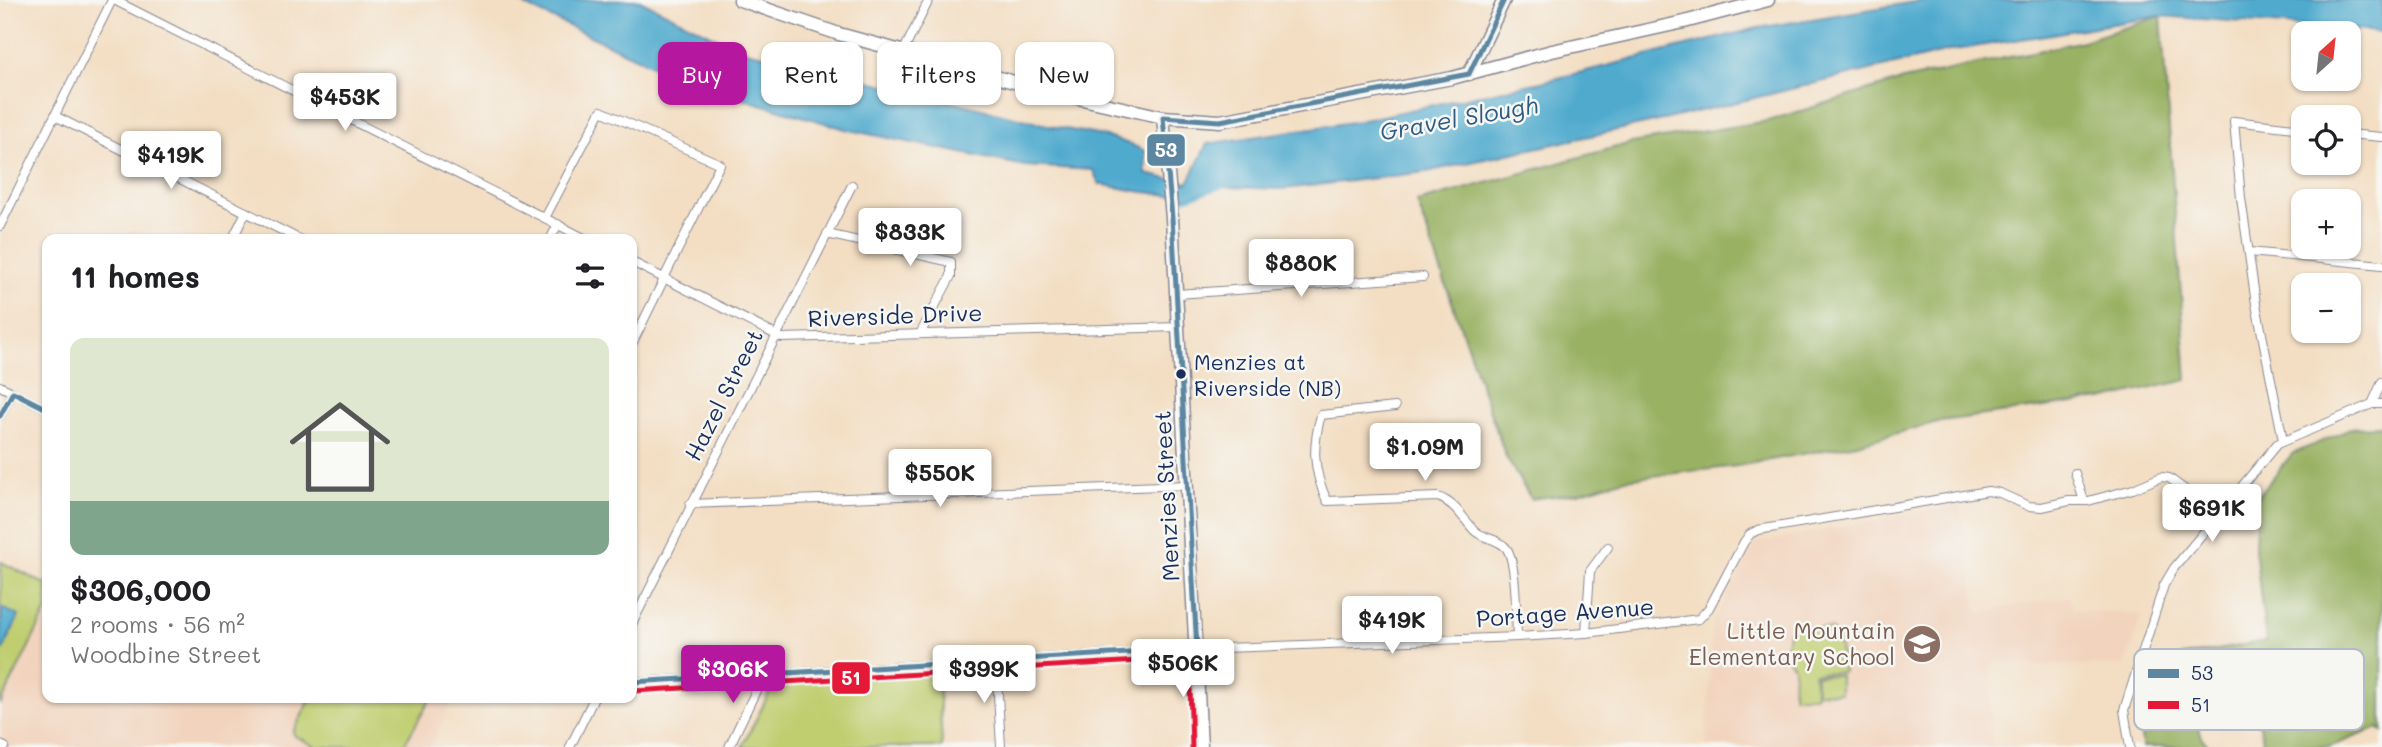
<!DOCTYPE html>
<html lang="en">
<head>
<meta charset="utf-8">
<style>
  :root { --surface:#fff; --page:#f6f6f6; --text:#202124; --muted:#757577; --line:#e0e0e0; --accent:#b5179e }
  body { margin:0; font-family:Mali,sans-serif; background:var(--page); color:var(--text); height:100vh; display:flex; flex-direction:column; font-size:26px; white-space:nowrap }
  * { box-sizing:border-box; margin:0 }
  p { font-size:23px; color:var(--muted) }
  .icon { flex:none; width:38px; height:38px; fill:none; stroke:currentColor; stroke-width:2; stroke-linecap:round; stroke-linejoin:round }
  .map { position:relative; flex:1; overflow:hidden }
  .drawer { position:absolute; left:42px; top:234px; width:595px; height:469px; display:flex; flex-direction:column; background:var(--surface); border-radius:14px; box-shadow:0 2px 5px #0004 }
  .drawer>* { flex:none }
  .guide { position:absolute; left:658px; top:42px; width:665px; height:63px; display:flex; gap:14px }
  .needle { width:46px; rotate:27deg }
  .fabs { position:absolute; left:2291px; top:21px; display:grid; gap:14px }
  .fabs a { display:grid; place-items:center; width:70px; height:70px; border-radius:14px; background:var(--surface); box-shadow:0 2px 5px #0004; font-size:35px }
  .price { position:absolute; translate:-50% -60px; padding:0 16px; border-radius:7px; background:#fff; color:#222; font-size:23px; line-height:46px; filter:drop-shadow(0 2px 4px #0008) }
  .price::after { content:''; position:absolute; left:50%; top:42px; width:21px; height:16px; margin-left:-10px; background:inherit; clip-path:polygon(0 0,100% 0,50% 100%) }
  .price.on { background:var(--accent); color:#fff }
  ul { padding:0; list-style:none }
  li { display:grid; align-content:center; gap:14px; height:371px; padding:0 28px }
  li+li { border-top:2px solid var(--line) }
  li span { display:grid; place-items:center; height:217px; border-radius:14px; color:#555 }
  li>.icon { margin-inline-start:auto }
  span .icon { width:126px; height:126px; fill:#fffc; stroke-width:1 }
  li b { font-size:30px }
  h2 { display:flex; justify-content:space-between; align-items:center; height:84px; padding:0 28px; font-size:30px }
  .chip { padding:0 24px; border-radius:14px; background:var(--surface); box-shadow:0 2px 5px #0004; font-size:24px; line-height:63px }
  .chip.on { background:var(--accent); color:#fff }
  .map>svg:first-child { display:block }
  .built { fill:#f2d4be }
  .green { fill:#c0ce70; stroke:#6e7e67; stroke-width:2 }
  .forest { fill:#98b162; stroke:#5a7060; stroke-width:2 }
  .water { fill:#50aace; stroke:#366c96; stroke-width:2 }
  .lines { fill:none; stroke-linecap:round; stroke-linejoin:round }
  .stream { stroke:#50aace; stroke-width:2.5 }
  .street-casing { stroke:#878690; stroke-width:10 }
  .secondary-casing { stroke:#878690; stroke-width:15 }
  .street { stroke:#fff; stroke-width:8 }
  .secondary { stroke:#fff; stroke-width:12 }
  .bus-1-casing { stroke:#f6f6f2; stroke-width:10 }
  .bus-2-casing { stroke:#f6f6f2; stroke-width:10 }
  .bus-1 { stroke:#5d87a1; stroke-width:5 }
  .bus-2 { stroke:#e31937; stroke-width:5 }
  .bus-dot { fill:#1b2f5e; stroke:#f6f6f2; stroke-width:2.5 }
  .labels { text-anchor:middle; stroke-width:5; stroke-linejoin:round; paint-order:stroke }
  .bus-label { font-size:21px; fill:#1b2f5e; stroke:#f6f6f2; text-anchor:start }
  .street-label { font-size:23px; fill:#1b2f5e; stroke:#f6f6f2 }
  .education-label { font-size:23px; fill:#785e54; stroke:#f6f6f2; text-anchor:end }
  .water-label { font-size:24px; font-style:italic; fill:#2e5a85; stroke:#f6f6f2 }
  .key { fill:#f6f6f2; stroke:#b4bac6; stroke-width:2 }
  .key-label { font-size:19px; fill:#1b2f5e }
  .line-badge { stroke:#f6f6f2; stroke-width:2.5 }
  .badge-label { font-size:19px; text-anchor:middle; font-weight:bold; fill:#fff }
</style>
</head>
<body>
<div class="map">
<svg width="2382" height="747" viewBox="0 0 2382 747">
  <rect width="100%" height="100%" fill="#f6f6f2"/>
  <filter id="ink" filterUnits="userSpaceOnUse"><feTurbulence type="fractalNoise" baseFrequency=".0143" numOctaves="2"/><feDisplacementMap in="SourceGraphic" scale="14" xChannelSelector="R" yChannelSelector="G"/><feConvolveMatrix kernelMatrix="1 2 1 2 8 2 1 2 1" color-interpolation-filters="sRGB"/></filter>
  <filter id="wash" filterUnits="userSpaceOnUse"><feTurbulence type="fractalNoise" baseFrequency=".00686" numOctaves="4" result="noise"/><feDisplacementMap in="SourceGraphic" scale="28" xChannelSelector="R" yChannelSelector="G"/><feGaussianBlur stdDeviation="1.57" result="paint"/><feColorMatrix in="noise" values="0 0 0 0 0 0 0 0 0 0 0 0 0 0 0 0 0 1.4 0 .05"/><feComposite in="paint" operator="in"/></filter>
  <g filter="url(#wash)">
    <rect width="100%" height="100%" fill="#f3dec3"/>
    <g class="built">
      <polygon points="1960,505 1978,613 2069,596 2073,609 2142,615 2125,666 1992,664 1991,747 1706,747 1712,624 1756,543"/>
      <polygon points="47,610 47,698 453,698 431,747 0,747 0,705"/>
    </g>
    <g class="green">
      <polygon points="1,562 47,585 47,610 0,705"/>
      <polygon points="1797,627 1831,629 1839,637 1843,672 1814,673 1816,692 1816,675 1840,675 1840,693 1816,692 1815,696 1793,696 1794,666 1785,655 1788,632"/>
      <polygon points="938,668 942,747 742,747 775,682"/>
      <polygon points="311,698 431,698 403,747 316,747 295,736 293,732"/>
    </g>
    <g class="forest">
      <polygon points="2161,16 2187,380 2109,398 1941,421 1857,444 1737,466 1625,479 1578,493 1531,499 1506,457 1417,202 1631,143 1768,121 1899,81 2083,41"/>
      <path d="M2382,426V732L2378,728L2329,747H2264L2260,725C2244,713 2228,709 2209,706C2196,721 2196,732 2209,747H2143L2137,717L2152,662L2266,641L2255,549L2257,497L2292,454L2355,427Z"/>
    </g>
    <g class="water">
      <path d="M513,0H640L739,49L1055,127C1086,133 1116,136 1145,151L1146,174L1188,183L1207,144L1359,121L1550,80L1758,28L1926,0H2382V32L2160,16L1949,51L1663,120L1426,172L1284,189L1222,187L1189,197L1143,192L1099,184L1093,170L1025,166L849,130L695,85Z"/>
      <polygon points="2,608 19,616 3,650 0,649"/>
    </g>
    <g class="lines">
      <polyline class="stream" points="1176,197 1184,200 1226,186"/>
    </g>
  </g>
  <g filter="url(#ink)">
    <g class="lines">
      <g class="street-casing">
        <g id="street">
          <polyline points="114,0 588,240"/>
          <polyline points="903,52 929,0"/>
          <polyline points="55,116 301,240"/>
          <polyline points="2348,134 2382,137"/>
          <polyline points="545,218 601,111 720,164 664,278"/>
          <polyline points="0,226 112,0"/>
          <polyline points="827,234 951,262 951,276 920,334"/>
          <polyline points="232,240 246,212"/>
          <polyline points="550,240 558,224"/>
          <polyline points="2249,252 2382,265"/>
          <polyline points="632,262 782,338 1179,327"/>
          <polyline points="1177,294 1423,277"/>
          <polyline points="632,344 664,279"/>
          <polyline points="0,386 47,409"/>
          <polyline points="2372,404 2382,382"/>
          <path d="M1395,407L1321,415C1312,447 1313,470 1327,501L1438,497C1455,503 1462,517 1474,530C1482,539 1499,538 1507,549C1517,565 1516,618 1517,637"/>
          <polyline points="0,416 13,392"/>
          <polyline points="2283,440 2256,304 2241,198 2234,121 2303,129"/>
          <polyline points="2075,473 2084,501"/>
          <polyline points="690,504 1188,485"/>
          <polyline points="632,624 852,185"/>
          <polyline points="1586,633 1590,571 1608,547"/>
          <polyline points="996,660 1001,747"/>
          <polyline points="632,682 1197,649 1517,637 1586,633 1699,619 1709,608 1744,542 1750,534 1758,530 1988,491 2000,493 2028,506 2042,507 2069,501 2088,501 2133,489 2161,477 2169,478 2218,514"/>
          <polyline points="0,745 5,747"/>
          <polyline points="570,747 594,698"/>
          <polyline points="729,747 763,676"/>
          <polyline points="2130,747 2124,710 2164,585 2174,568 2277,444 2372,404 2382,404"/>
        </g>
      </g>
      <g class="secondary-casing">
        <g id="secondary">
          <polyline points="740,0 839,34 1051,92 1163,117 1220,121 1452,78 1552,51 1684,22 1768,0"/>
          <polyline points="1469,74 1504,0"/>
          <polyline points="1163,117 1172,218 1201,747"/>
        </g>
      </g>
      <use href="#street" class="street"/>
      <use href="#secondary" class="secondary"/>
      <g class="bus-1-casing">
        <g id="bus-1">
          <polyline points="0,416 13,392 47,409"/>
          <polyline points="632,682 1197,649 1172,218 1163,117 1220,121 1469,74 1504,0"/>
        </g>
      </g>
      <g class="bus-2-casing">
        <polyline id="bus-2" points="633,691 1189,658 1192,747"/>
      </g>
      <use href="#bus-1" class="bus-1"/>
      <use href="#bus-2" class="bus-2"/>
    </g>
  </g>
  <defs>
    <g id="school-disc" transform="scale(2.0125)"><circle r="9.5" fill="#8d6e63" stroke="#f6f6f2"/><path d="M0-5L7-2L0 1L-7-2ZM-4 1L0 2.5L4 1V4Q0 6-4 4Z" fill="#fff"/></g>
  </defs>
  <g fill-rule="evenodd">
    <use href="#school-disc" x="1922" y="644"/>
  </g>
  <circle class="bus-dot" cx="1181" cy="374" r="6"/>
  <g class="labels">
    <g class="bus-label">
      <text x="1194" y="370">Menzies at<tspan x="1194" dy="26">Riverside (NB)</tspan></text>
    </g>
    <g class="street-label">
      <text transform="translate(895 316) rotate(-2)" y="8">Riverside Drive</text>
      <text transform="translate(724 395) rotate(-63)" y="8">Hazel Street</text>
      <text transform="translate(1167 496) rotate(-93)" y="8">Menzies Street</text>
      <text transform="translate(1565 613) rotate(-4)" y="8">Portage Avenue</text>
    </g>
    <g class="education-label">
      <text x="1895" y="639">Little Mountain<tspan x="1895" dy="26">Elementary School</tspan></text>
    </g>
    <g class="water-label">
      <text transform="translate(1459 119) rotate(-10)" y="8">Gravel Slough</text>
    </g>
  </g>
  <rect x="2134" y="649" width="230" height="81" rx="10" class="key"/>
  <rect x="2148" y="669" width="31" height="9" fill="#5d87a1"/>
  <rect x="2148" y="701" width="31" height="8" fill="#e31937"/>
  <g class="key-label">
    <text x="2191" y="680">53</text>
    <text x="2191" y="712">51</text>
  </g>
  <g class="line-badge">
    <rect x="1146" y="133" width="40" height="34" rx="7" fill="#5d87a1"/>
    <rect x="831" y="661" width="40" height="34" rx="7" fill="#e31937"/>
  </g>
  <g class="badge-label">
    <text x="1166" y="157">53</text>
    <text x="851" y="685">51</text>
  </g>
</svg>
<div class="fabs">
<a><svg class="needle" viewBox="-14 -14 28 28"><path d="M0-13l5 13h-10z" fill="#e53935"/><path d="M0 13l5-13h-10z" fill="#757577"/></svg></a>
<a><svg class="icon" aria-label="locate" viewBox="0 0 24 24"><circle cx="12" cy="12" r="6"/><path d="M12 2v4M12 18v4M2 12h4M18 12h4"/></svg></a>
<a>+</a>
<a>−</a>
</div>
<b class="price" style="left:345px;top:133px">$453K</b>
<b class="price" style="left:171px;top:191px">$419K</b>
<b class="price" style="left:910px;top:268px">$833K</b>
<b class="price" style="left:1301px;top:299px">$880K</b>
<b class="price" style="left:1425px;top:483px">$1.09M</b>
<b class="price" style="left:940px;top:509px">$550K</b>
<b class="price" style="left:2212px;top:544px">$691K</b>
<b class="price" style="left:1392px;top:656px">$419K</b>
<b class="price" style="left:1183px;top:699px">$506K</b>
<b class="price on" style="left:733px;top:705px">$306K</b>
<b class="price" style="left:984px;top:705px">$399K</b>
<div class="guide">
<a class="chip on">Buy</a>
<a class="chip">Rent</a>
<a class="chip">Filters</a>
<a class="chip">New</a>
</div>
<section class="drawer">
<h2>11 homes<svg class="icon" aria-label="filters" viewBox="0 0 24 24"><path d="M4 7h16M4 17h16"/><circle cx="9" cy="7" r="2"/><circle cx="15" cy="17" r="2"/></svg></h2>
<ul>
<li><span style="background:linear-gradient(#dfe7d0 75%,#7fa58c 0)"><svg class="icon" aria-label="home" viewBox="0 0 24 24"><path d="M3 11l9-7 9 7M6 9v11h12V9"/></svg></span><div><b>$306,000</b><p>2 rooms · 56 m²</p><p>Woodbine Street</p></div></li>
</ul>
</section>
</div>
</body>
</html>
